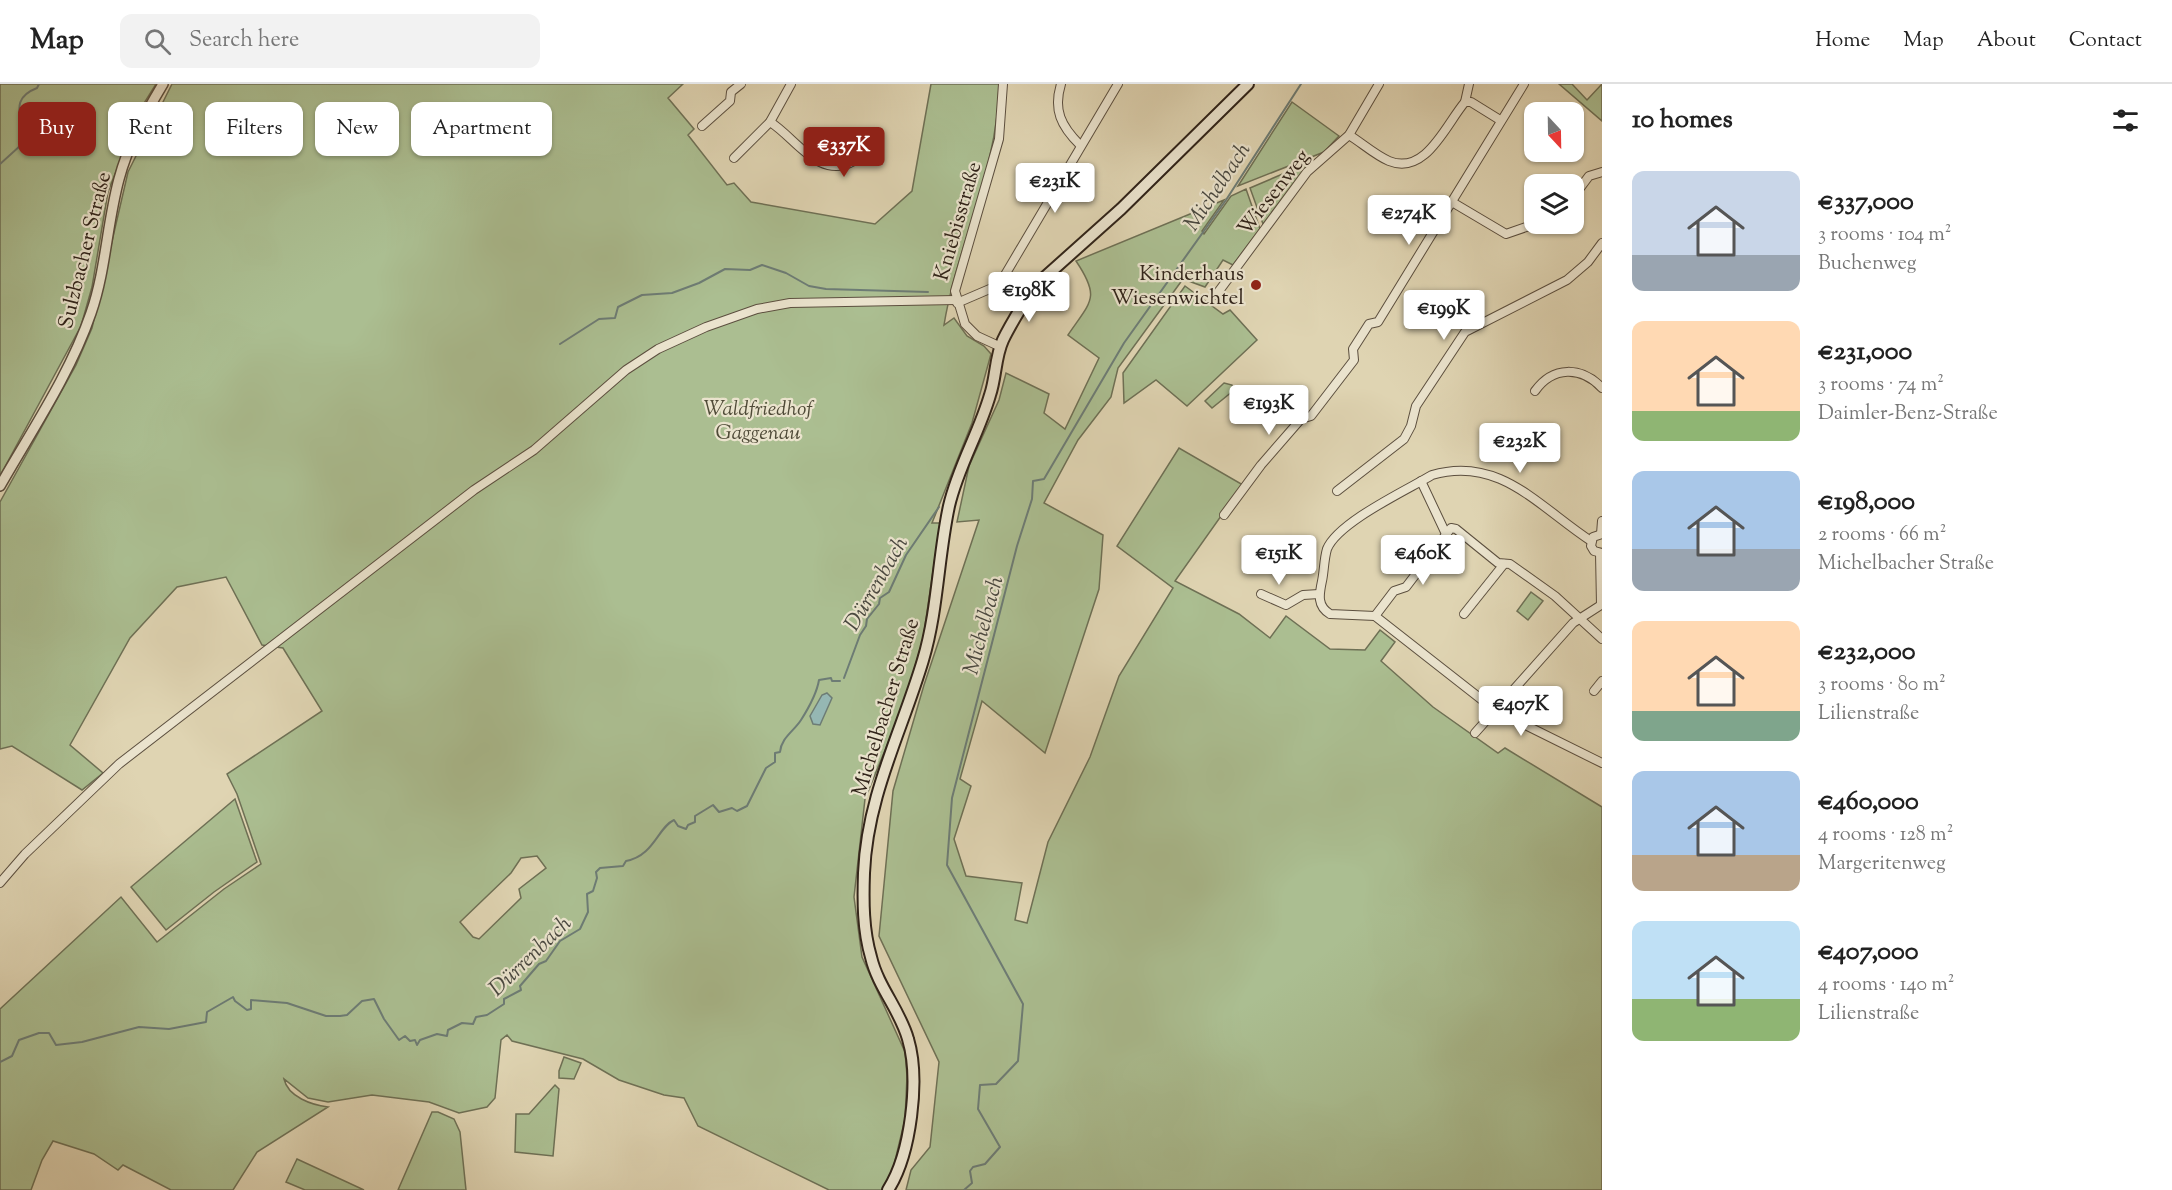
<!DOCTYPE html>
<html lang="en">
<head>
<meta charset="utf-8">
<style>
  :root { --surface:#fff; --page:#f2f2f2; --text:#222; --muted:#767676; --line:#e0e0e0; --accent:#8f2418 }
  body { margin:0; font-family:"Sorts Mill Goudy",serif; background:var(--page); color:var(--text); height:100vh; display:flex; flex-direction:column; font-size:22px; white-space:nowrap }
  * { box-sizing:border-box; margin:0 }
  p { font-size:20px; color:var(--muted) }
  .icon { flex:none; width:33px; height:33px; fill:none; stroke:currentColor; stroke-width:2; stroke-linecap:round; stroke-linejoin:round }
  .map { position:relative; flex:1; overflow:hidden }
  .side { display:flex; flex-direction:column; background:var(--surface); width:570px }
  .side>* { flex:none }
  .guide { position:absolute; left:18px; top:18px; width:570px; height:54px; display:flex; gap:12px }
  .needle { width:39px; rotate:158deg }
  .fabs { position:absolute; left:1524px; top:18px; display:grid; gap:12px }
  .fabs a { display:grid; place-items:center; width:60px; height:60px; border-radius:12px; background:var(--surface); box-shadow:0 2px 4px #0004; font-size:30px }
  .price { position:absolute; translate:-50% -51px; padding:0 14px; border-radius:6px; background:#fff; color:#222; font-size:20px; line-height:39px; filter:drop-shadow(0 2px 3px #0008) }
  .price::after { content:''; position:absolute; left:50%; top:36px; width:18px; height:14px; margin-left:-9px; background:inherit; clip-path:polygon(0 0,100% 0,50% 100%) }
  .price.active { background:var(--accent); color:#fff }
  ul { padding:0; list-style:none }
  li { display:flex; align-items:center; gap:18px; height:150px; padding:0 30px }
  li span { display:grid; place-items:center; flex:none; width:168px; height:120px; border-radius:12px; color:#555 }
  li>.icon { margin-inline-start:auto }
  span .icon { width:72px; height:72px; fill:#fffc; stroke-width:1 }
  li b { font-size:26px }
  h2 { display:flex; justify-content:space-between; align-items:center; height:72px; padding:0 30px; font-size:26px }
  .chip { padding:0 21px; border-radius:12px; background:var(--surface); box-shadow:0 2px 4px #0004; font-size:21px; line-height:54px }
  .chip.active { background:var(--accent); color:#fff }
  header { display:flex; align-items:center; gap:36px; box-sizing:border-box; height:84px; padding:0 30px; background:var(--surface); border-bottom:2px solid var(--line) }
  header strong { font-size:28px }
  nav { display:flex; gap:33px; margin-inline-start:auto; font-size:21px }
  .search { width:420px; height:54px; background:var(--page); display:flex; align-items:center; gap:15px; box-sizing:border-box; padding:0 21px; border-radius:12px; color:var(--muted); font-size:22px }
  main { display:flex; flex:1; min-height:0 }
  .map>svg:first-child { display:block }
  .green { fill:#abbe91; stroke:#6e7055; stroke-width:1.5; fill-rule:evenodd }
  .water { fill:#95b7b3; stroke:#6d7c75; stroke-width:1.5 }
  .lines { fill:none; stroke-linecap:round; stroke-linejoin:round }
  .stream { stroke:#6d7c75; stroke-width:2 }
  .minor-casing { stroke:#5c4f3f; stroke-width:10 }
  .tertiary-casing { stroke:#5c4f3f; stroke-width:12 }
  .secondary-casing { stroke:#302319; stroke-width:14 }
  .minor { stroke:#eae3cd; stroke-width:8 }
  .tertiary { stroke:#eae3cd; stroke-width:9 }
  .secondary { stroke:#eae3cd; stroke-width:10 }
  .poi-dot { fill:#8f2418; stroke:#eae3cd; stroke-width:2 }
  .labels { text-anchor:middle; stroke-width:4.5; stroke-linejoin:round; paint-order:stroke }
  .street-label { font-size:21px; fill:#302319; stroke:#eae3cd }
  .poi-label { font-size:21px; fill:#302319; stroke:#eae3cd; text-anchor:end }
  .park-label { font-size:21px; font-style:italic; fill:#4f4a37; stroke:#eae3cd }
  .water-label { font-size:22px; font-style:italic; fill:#494840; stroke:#eae3cd }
</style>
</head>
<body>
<header>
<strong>Map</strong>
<div class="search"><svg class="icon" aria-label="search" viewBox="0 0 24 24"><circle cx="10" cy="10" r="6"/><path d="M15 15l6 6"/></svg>Search here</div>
<nav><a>Home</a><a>Map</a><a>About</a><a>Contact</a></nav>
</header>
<main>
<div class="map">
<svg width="1602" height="1106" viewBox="0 0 1602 1106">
  <rect width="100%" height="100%" fill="#dfd4b2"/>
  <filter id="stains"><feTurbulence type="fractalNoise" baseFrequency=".00333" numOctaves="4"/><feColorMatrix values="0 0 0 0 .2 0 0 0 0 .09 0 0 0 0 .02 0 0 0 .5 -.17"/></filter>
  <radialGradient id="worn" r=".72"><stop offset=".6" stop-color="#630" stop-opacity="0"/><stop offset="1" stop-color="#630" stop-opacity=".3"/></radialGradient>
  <g class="green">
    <polygon points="0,0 156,0 141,24 108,108 92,203 81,242 0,392"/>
    <path d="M172,0H683L668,14L694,45L688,51L727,101L734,99L751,118L875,140L912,107L931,0H999C999,82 957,161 944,241L954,234L967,252L984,262L991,270L972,339L932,439H940L923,555L904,620L865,715L854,813L862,873L905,968L907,992L905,1035L893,1085L883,1106H829L698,1042L684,1014L664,1011L619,996L583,975L512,957L507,951L501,956L495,1014L487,1023L459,1029L429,1018L372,1011L328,1018L308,1014L284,995C288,1013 312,1021 328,1023L257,1068L233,1106H171L123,1081L118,1086L94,1070L53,1057L42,1076L31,1106H0V925L121,813L157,858L224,805L261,780L237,710L227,690L322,627L283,564L262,561L226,493L177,503L130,554L70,661L103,689L82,706L12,662L0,665V418L76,281L92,244L128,88ZM537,772L546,784L519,805L521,814L479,855L473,853L460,838L511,789L521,774Z"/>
    <polygon points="1559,0 1572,0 1587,16 1602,0 1602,37"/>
    <polygon points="1292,18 1339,52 1324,68 1238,102"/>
    <polygon points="1306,80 1307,82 1263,140 1250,104"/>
    <path d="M1246,105L1260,145L1233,181L1223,176L1205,203L1183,195L1118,284L1111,313L1078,356L1044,419L1103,451L1099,505L1045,669L982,617L960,695L971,702L954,755L966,792L1022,799L1015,836L1027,839L1048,758L1090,673L1119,592L1173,504L1117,462L1179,364L1243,401L1175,497L1239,530L1270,554L1286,532L1330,565L1365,566L1380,546L1395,558L1381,577L1433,623L1498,669L1505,664L1602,723V1106H906L911,1086L930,1063L939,978L879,852L893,707L924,601L979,436L957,438L969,382L999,316L1006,289L1049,310L1044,329L1065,345L1099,274L1068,251C1091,217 1101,214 1076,177L1224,116L1202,147L1204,150L1231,112Z"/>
    <polygon points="1185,202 1223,230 1230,226 1257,256 1187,322 1156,296 1124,319 1123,289"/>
    <polygon points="1224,299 1232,301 1233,307 1212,324 1205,317"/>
    <polygon points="1531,508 1543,517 1528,536 1517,527"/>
    <polygon points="235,715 257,778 214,808 166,846 131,803"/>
    <polygon points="564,973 581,979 574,995 559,994 559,987"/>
    <polygon points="555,1001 559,1005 553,1072 515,1068 516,1030 529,1030"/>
    <polygon points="432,1028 438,1028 454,1035 460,1048 466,1106 398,1106"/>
    <polygon points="297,1075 364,1106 305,1106 286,1098"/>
  </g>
  <polygon class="water" points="827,609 832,614 820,641 813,640 810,632 822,611"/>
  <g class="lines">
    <g class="stream">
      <path d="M0,80L21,61C26,36 6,16 37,4L39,0"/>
      <polyline points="560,260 599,235 615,234 618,223 642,211 672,209 699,199 725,185 750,186 762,181 786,189 809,202 826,205 928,208"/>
      <polyline points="844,594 860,551 866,542 867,535 879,520 880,514 889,508 906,471 939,423"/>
      <path d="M0,978L12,972L19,956L39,949H49L56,961L82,958L139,943L169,945L206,938L207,928L233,913L235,917L247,926L251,925V916L287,919L326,932H340L347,931L362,917L374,915L384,935L399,956L405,952L410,957L415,956L417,961L420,956L437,950L447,952L448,946L462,939L473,940L476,933L487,931L504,920V915L521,906L520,902L539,880L546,877L560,857L580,845L588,828L587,810L593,807L597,794L596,788L600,784L623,782L626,777C654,772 658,743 674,736L678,742L686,745L688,741L695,738V732L713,721L719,728L732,724L737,727L747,722L766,684L775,678V669L780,668C781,654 794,647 801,636C808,625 817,608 819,596L831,594L832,597H840"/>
      <polyline points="964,1106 972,1099 970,1087 973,1083 985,1080 1000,1063 978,1025 980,1001 996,1000 1018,977 1023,920 947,781 952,714 1017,462 1032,415 1033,397 1044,395 1124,259 1226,116 1301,0"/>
    </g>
    <g class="minor-casing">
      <g id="minor">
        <path d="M1061,0C1053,26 1061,42 1080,61"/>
        <polyline points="1465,18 1469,0"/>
        <path d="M770,38C795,53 819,97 854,77C865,71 869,63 872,51L858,49"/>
        <polyline points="702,42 730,17 731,8 741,0"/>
        <path d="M1349,51C1362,59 1375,71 1389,77C1426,92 1446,40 1465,18H1471L1500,36"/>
        <polyline points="734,74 770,38 791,0"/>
        <polyline points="1574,112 1589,92 1602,88"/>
        <polyline points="1452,118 1506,150 1535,140"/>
        <polyline points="1216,211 1307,88 1349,51 1379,0"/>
        <polyline points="957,219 999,201 1118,0"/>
        <polyline points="1001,263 977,252 965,240 955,207 999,55 1003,0"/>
        <path d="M1535,307C1553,282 1581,282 1602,304"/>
        <polyline points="1421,397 1446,450"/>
        <polyline points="1337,407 1404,355 1411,342 1416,322 1465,248 1567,196 1588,178 1602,159"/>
        <polyline points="1224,431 1261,381 1301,335 1311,332 1354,276 1353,265 1369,240 1378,238 1524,0"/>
        <polyline points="1601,450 1602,437"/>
        <polyline points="1602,450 1593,453 1591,462 1594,467 1602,469"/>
        <path d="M1591,457C1539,423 1499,371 1432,391C1407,406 1338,438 1327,465C1324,475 1324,488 1322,497C1319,511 1317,522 1330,530L1375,532L1495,626L1602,679"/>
        <polyline points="1261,510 1286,521 1303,511 1319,510"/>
        <polyline points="1464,530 1504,480"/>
        <polyline points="1375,532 1394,507 1406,503 1451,444 1456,445 1498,479 1510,480 1555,512 1602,555"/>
        <polyline points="1594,607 1602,597"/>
        <polyline points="1475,649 1573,539 1601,521 1600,469"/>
        <polyline points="0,799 25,770 119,680 474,406 534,366 626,286 658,265 706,243 757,225 790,219 956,216"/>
      </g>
    </g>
    <g class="tertiary-casing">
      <path id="tertiary" d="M0,402C32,346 70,290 91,229C106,186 107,139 119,95C128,61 145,30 163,0"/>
    </g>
    <g class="secondary-casing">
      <g id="secondary">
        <polyline points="1026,210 1121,125 1248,0"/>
        <path d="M888,1106C911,1070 920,995 908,955C900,926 878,903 871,873C863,846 863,817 864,789C867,712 902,647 923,576C938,526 938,473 949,422C958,383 979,349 990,311C996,294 995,273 1003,256C1011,239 1022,223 1031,207"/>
      </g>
    </g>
    <use href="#minor" class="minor"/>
    <use href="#tertiary" class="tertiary"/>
    <use href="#secondary" class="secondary"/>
  </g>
  <circle class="poi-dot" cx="1256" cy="201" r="6"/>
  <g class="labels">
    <g class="street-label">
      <text transform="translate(1273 108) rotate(-52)" y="7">Wiesenweg</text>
      <text transform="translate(957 137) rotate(-74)" y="7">Kniebisstraße</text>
      <text transform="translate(84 166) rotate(-76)" y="7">Sulzbacher Straße</text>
      <text transform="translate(885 623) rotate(-73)" y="7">Michelbacher Straße</text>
    </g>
    <g class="poi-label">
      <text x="1244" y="196">Kinderhaus<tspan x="1244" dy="24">Wiesenwichtel</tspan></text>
    </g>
    <g class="park-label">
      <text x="758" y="331">Waldfriedhof<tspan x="758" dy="24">Gaggenau</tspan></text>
    </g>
    <g class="water-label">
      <text transform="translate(1216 102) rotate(-56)" y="8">Michelbach</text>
      <text transform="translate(875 499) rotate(-60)" y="8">Dürrenbach</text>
      <text transform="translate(982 541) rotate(-75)" y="8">Michelbach</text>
      <text transform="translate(529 871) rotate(-44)" y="8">Dürrenbach</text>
    </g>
  </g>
  <rect width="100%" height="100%" filter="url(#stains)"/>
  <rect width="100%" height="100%" fill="url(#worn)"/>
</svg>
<div class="fabs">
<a><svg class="needle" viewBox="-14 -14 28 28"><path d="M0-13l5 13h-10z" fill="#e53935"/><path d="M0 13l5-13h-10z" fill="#767676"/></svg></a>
<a><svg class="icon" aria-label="layers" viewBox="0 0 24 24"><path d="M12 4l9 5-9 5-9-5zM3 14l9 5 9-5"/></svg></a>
</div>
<b class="price active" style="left:844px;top:94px">€337K</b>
<b class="price" style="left:1055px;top:130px">€231K</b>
<b class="price" style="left:1409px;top:162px">€274K</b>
<b class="price" style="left:1029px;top:239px">€198K</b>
<b class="price" style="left:1444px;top:257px">€199K</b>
<b class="price" style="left:1269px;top:352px">€193K</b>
<b class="price" style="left:1520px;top:390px">€232K</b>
<b class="price" style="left:1279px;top:502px">€151K</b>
<b class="price" style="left:1423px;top:502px">€460K</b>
<b class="price" style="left:1521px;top:653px">€407K</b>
<div class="guide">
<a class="chip active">Buy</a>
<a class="chip">Rent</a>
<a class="chip">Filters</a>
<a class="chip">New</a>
<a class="chip">Apartment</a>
</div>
</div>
<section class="side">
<h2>10 homes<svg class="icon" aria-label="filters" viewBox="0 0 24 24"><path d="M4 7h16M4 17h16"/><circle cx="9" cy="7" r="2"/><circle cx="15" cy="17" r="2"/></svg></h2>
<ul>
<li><span style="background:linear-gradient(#c9d6e8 70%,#9aa5b1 0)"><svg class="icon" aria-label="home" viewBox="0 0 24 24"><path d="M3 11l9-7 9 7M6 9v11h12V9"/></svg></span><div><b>€337,000</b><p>3 rooms · 104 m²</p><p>Buchenweg</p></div></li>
<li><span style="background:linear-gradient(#ffd9b3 75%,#8fb573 0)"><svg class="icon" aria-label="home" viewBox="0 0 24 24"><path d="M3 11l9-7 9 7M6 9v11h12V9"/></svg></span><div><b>€231,000</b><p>3 rooms · 74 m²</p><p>Daimler-Benz-Straße</p></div></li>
<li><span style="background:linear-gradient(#a9c7e8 65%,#9aa5b1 0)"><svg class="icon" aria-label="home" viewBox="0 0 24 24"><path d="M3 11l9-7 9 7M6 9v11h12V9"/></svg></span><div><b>€198,000</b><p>2 rooms · 66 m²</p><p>Michelbacher Straße</p></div></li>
<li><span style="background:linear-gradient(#ffd9b3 75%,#7fa58c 0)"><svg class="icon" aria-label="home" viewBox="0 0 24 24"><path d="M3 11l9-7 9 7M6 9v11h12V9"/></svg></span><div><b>€232,000</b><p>3 rooms · 80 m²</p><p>Lilienstraße</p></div></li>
<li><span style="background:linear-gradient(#a9c7e8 70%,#b9a48a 0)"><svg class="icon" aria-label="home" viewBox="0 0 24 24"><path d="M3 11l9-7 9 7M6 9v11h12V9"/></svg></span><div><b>€460,000</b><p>4 rooms · 128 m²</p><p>Margeritenweg</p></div></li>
<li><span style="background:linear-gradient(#bfe0f5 65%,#8fb573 0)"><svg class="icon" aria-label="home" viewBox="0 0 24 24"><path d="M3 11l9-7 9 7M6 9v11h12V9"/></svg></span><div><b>€407,000</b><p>4 rooms · 140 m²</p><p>Lilienstraße</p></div></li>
</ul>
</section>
</main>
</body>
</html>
